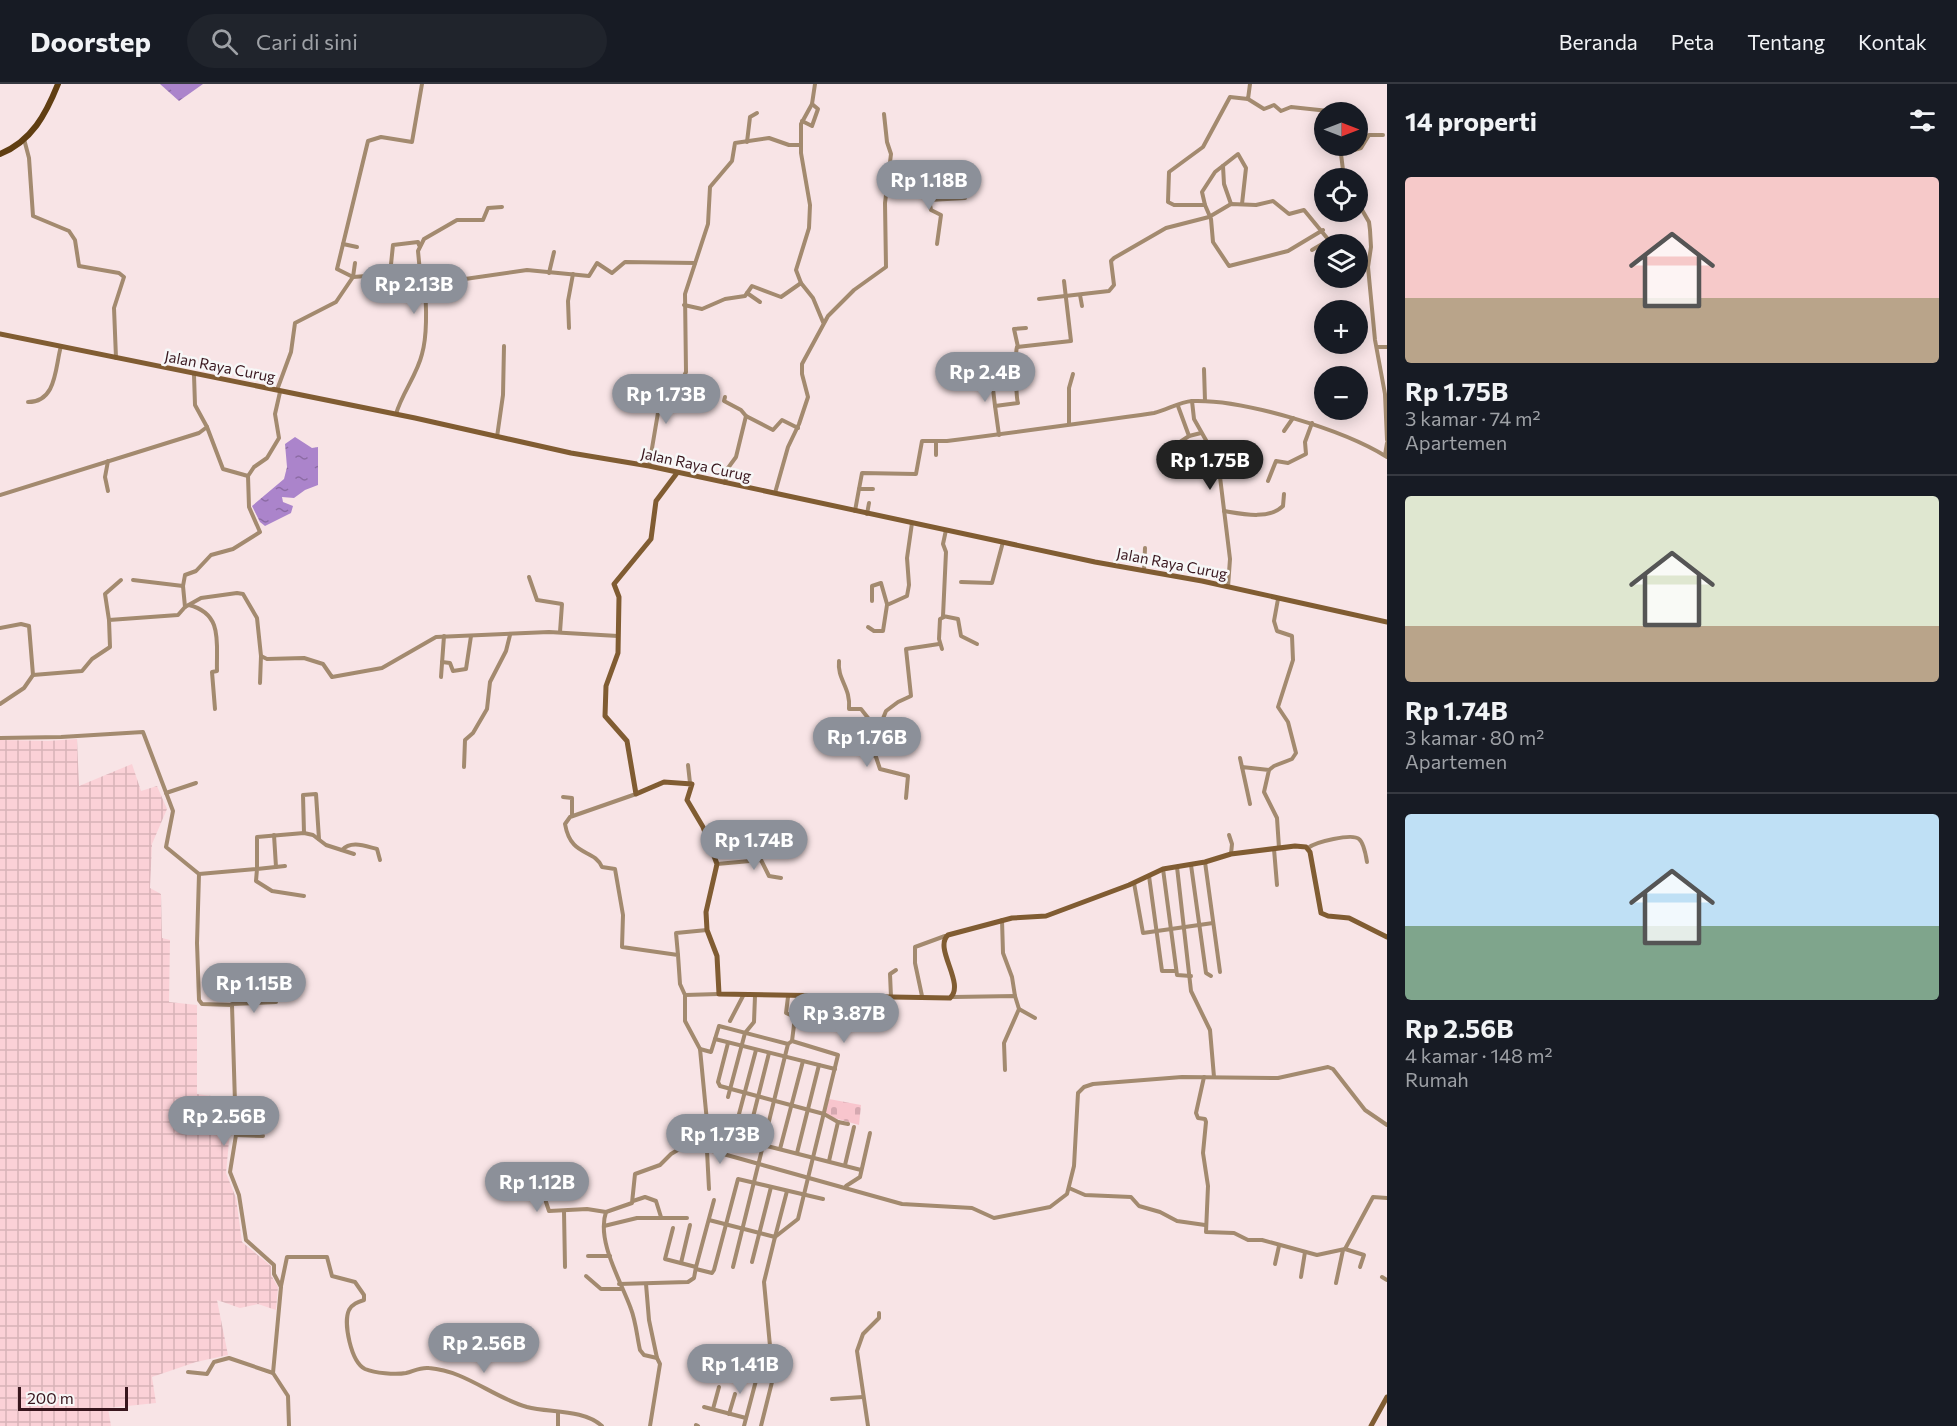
<!DOCTYPE html>
<html lang="id">
<head>
<meta charset="utf-8">
<style>
  :root { --surface:#171b24; --page:#20242c; --text:#f1f3f6; --muted:#9ea1a6; --line:#363941; --accent:#8c9099 }
  body { margin:0; font-family:Commissioner,sans-serif; background:var(--page); color:var(--text); height:100vh; display:flex; flex-direction:column; font-size:22px; white-space:nowrap }
  * { box-sizing:border-box; margin:0 }
  p { font-size:20px; color:var(--muted) }
  .icon { flex:none; width:33px; height:33px; fill:none; stroke:currentColor; stroke-width:2; stroke-linecap:round; stroke-linejoin:round }
  .map { position:relative; flex:1; overflow:hidden }
  .panel { display:flex; flex-direction:column; background:var(--surface); width:570px }
  .panel>* { flex:none }
  .needle { width:39px; rotate:90deg }
  .buttons { position:absolute; left:1314px; top:18px; display:grid; gap:12px }
  .buttons a { display:grid; place-items:center; width:54px; height:54px; border-radius:50%; background:var(--surface); box-shadow:0 3px 15px #0003; font-size:30px }
  .scale { position:absolute; left:18px; bottom:15px; width:110px; box-sizing:border-box; padding-left:6px; border:3px solid #38161d; border-top:0; font-size:16px; line-height:21px; white-space:nowrap; color:#38161d; -webkit-text-stroke:4px #f7f7f7; paint-order:stroke }
  .price { position:absolute; translate:-50% -51px; padding:0 14px; border-radius:21px; background:var(--accent); color:#fff; font-size:20px; line-height:39px; filter:drop-shadow(0 2px 3px #0008) }
  .price::after { content:''; position:absolute; left:50%; top:36px; width:18px; height:14px; margin-left:-9px; background:inherit; clip-path:polygon(0 0,100% 0,50% 100%) }
  .price.selected { background:#222; color:#fff }
  ul { padding:0; list-style:none }
  li { display:grid; align-content:center; gap:12px; height:318px; padding:0 18px }
  li+li { border-top:2px solid var(--line) }
  li span { display:grid; place-items:center; height:186px; border-radius:6px; color:#555 }
  li>.icon { margin-inline-start:auto }
  span .icon { width:108px; height:108px; fill:#fffc; stroke-width:1 }
  li b { font-size:26px }
  h2 { display:flex; justify-content:space-between; align-items:center; height:72px; padding:0 18px; font-size:26px }
  header { display:flex; align-items:center; gap:36px; box-sizing:border-box; height:84px; padding:0 30px; background:var(--surface); border-bottom:2px solid var(--line) }
  header strong { font-size:28px }
  nav { display:flex; gap:33px; margin-inline-start:auto; font-size:21px }
  .search { width:420px; height:54px; background:var(--page); display:flex; align-items:center; gap:15px; box-sizing:border-box; padding:0 21px; border-radius:33px; color:var(--muted); font-size:22px }
  main { display:flex; flex:1; min-height:0 }
  .map>svg:first-child { display:block }
  .industrial { fill:url(#industrial-grid) }
  .cemetery { fill:url(#cemetery-stones) }
  .water { fill:url(#water-ripples) }
  .lines { fill:none; stroke-linecap:round; stroke-linejoin:round }
  .street { stroke:#a38a6f; stroke-width:4 }
  .secondary { stroke:#805c32; stroke-width:5 }
  .primary { stroke:#603e12; stroke-width:6 }
  .labels { text-anchor:middle; stroke-width:5; stroke-linejoin:round; paint-order:stroke }
  .street-label { font-size:15px; fill:#38161d; stroke:#f7f7f7 }
</style>
</head>
<body>
<header>
<strong>Doorstep</strong>
<div class="search"><svg class="icon" aria-label="search" viewBox="0 0 24 24"><circle cx="10" cy="10" r="6"/><path d="M15 15l6 6"/></svg>Cari di sini</div>
<nav><a>Beranda</a><a>Peta</a><a>Tentang</a><a>Kontak</a></nav>
</header>
<main>
<div class="map">
<svg width="1387" height="1342" viewBox="0 0 1387 1342">
  <defs>
    <pattern id="industrial-grid" width="8" height="8" patternUnits="userSpaceOnUse" patternTransform="scale(1.5)"><rect width="8" height="8" fill="#fbd1d7"/><path d="M0 4h8M4 0v8" fill="none" stroke="#d8b3b8"/></pattern>
    <pattern id="cemetery-stones" width="16" height="16" patternUnits="userSpaceOnUse" patternTransform="scale(1.5)"><rect width="16" height="16" fill="#f8c5cd"/><path d="M2 7V4a2 2 0 0 1 4 0v3zM10 15v-3a2 2 0 0 1 4 0v3z" fill="#d5a8b0"/></pattern>
    <pattern id="water-ripples" width="26" height="14" patternUnits="userSpaceOnUse" patternTransform="scale(1.5)"><rect width="26" height="14" fill="#ab84cb"/><path d="M2 4q2-2 4 0t4 0M15 11q2-2 4 0t4 0" fill="none" stroke="#8c6ba4"/></pattern>
  </defs>
  <rect width="100%" height="100%" fill="#f8e4e6"/>
  <polygon class="industrial" points="77,655 79,702 132,680 141,707 157,702 167,725 152,760 150,804 161,810 162,854 170,856 169,918 197,921 197,1010 226,1014 231,1036 226,1089 236,1114 242,1158 271,1182 271,1191 278,1203 276,1226 258,1220 240,1224 217,1216 228,1271 196,1278 152,1293 156,1319 108,1324 111,1342 0,1342 0,656 48,657"/>
  <polygon class="cemetery" points="829,1015 861,1021 859,1041 824,1031"/>
  <g class="water">
    <polygon points="160,0 203,0 179,17"/>
    <polygon points="295,353 312,364 318,363 318,401 305,406 294,414 282,413 283,418 293,422 291,429 265,442 260,438 252,422 284,395 287,383 285,360"/>
  </g>
  <g class="lines">
    <g class="street">
      <polyline points="1250,0 1248,15 1230,13 1203,63 1169,88 1168,118 1174,121 1205,121 1211,135 1213,158 1229,182 1288,167 1323,146"/>
      <polyline points="1248,15 1264,25 1274,21 1281,27 1291,23 1338,28"/>
      <polyline points="802,37 812,42 818,25 812,20"/>
      <polyline points="24,55 29,74 33,132 69,147 75,156 79,182 119,189 124,193 114,224 116,274"/>
      <polyline points="747,58 750,33 757,29"/>
      <polyline points="1340,62 1344,94"/>
      <polyline points="1340,70 1361,64 1369,51 1383,51"/>
      <polyline points="1223,82 1224,100 1231,120"/>
      <polyline points="890,88 897,89 917,102 945,103 946,113"/>
      <polyline points="917,102 920,111 929,116 965,114"/>
      <polyline points="929,116 931,126 941,131 937,160"/>
      <polyline points="1358,119 1369,138 1370,146 1371,163 1368,183 1375,256 1385,310 1387,356"/>
      <polyline points="1205,121 1202,108 1215,88 1238,70 1246,84 1242,120"/>
      <polyline points="343,160 357,163"/>
      <polyline points="1312,166 1329,156"/>
      <polyline points="355,179 353,193 337,185 368,57 381,53 412,58 422,0"/>
      <polyline points="1358,183 1368,183"/>
      <polyline points="420,188 418,167 424,155 457,136 483,136 488,124 502,123"/>
      <polyline points="549,189 554,168"/>
      <polyline points="390,190 393,161 418,158 419,161"/>
      <polyline points="801,199 796,186 809,144 810,121 801,69 801,40 812,20 815,0"/>
      <polyline points="747,209 760,218"/>
      <polyline points="1080,211 1082,222"/>
      <polyline points="1039,215 1109,207 1114,201 1111,177 1114,174 1166,144 1209,133 1231,120 1256,121 1273,117 1289,130 1304,126 1332,160"/>
      <polyline points="684,221 702,225 725,215 745,212 752,202 781,213 801,199 813,214 823,238"/>
      <polyline points="569,244 568,217 573,190"/>
      <polyline points="1018,263 1014,245 1026,244"/>
      <polyline points="1377,263 1387,263"/>
      <polyline points="1204,285 1205,317"/>
      <polyline points="987,305 993,305 995,322"/>
      <polyline points="277,306 291,268 295,239 336,218 353,193 420,188 439,195 465,195 527,186 589,192 597,179 612,189 625,178 695,179"/>
      <polyline points="725,313 724,317 741,326 746,332"/>
      <polyline points="1192,317 1194,335 1207,358 1209,374 1220,393 1230,475 1228,503"/>
      <path d="M28,318C57,318 55,283 61,262"/>
      <polyline points="1178,322 1189,352 1177,360 1168,379 1187,374"/>
      <path d="M396,330C402,309 417,291 422,270C428,249 426,213 424,191"/>
      <polyline points="1069,339 1069,304 1073,290"/>
      <polyline points="207,343 223,385 248,392"/>
      <polyline points="1284,347 1293,334"/>
      <path d="M999,351L995,322L1018,319C1016,314 1015,269 1017,263L1071,257L1064,197"/>
      <polyline points="1189,352 1201,349"/>
      <polyline points="497,353 503,311 504,262"/>
      <polyline points="936,357 936,371"/>
      <polyline points="1385,371 1387,359"/>
      <polyline points="108,377 105,393 108,407"/>
      <polyline points="649,382 663,299 684,292 686,288 685,210 708,140 710,103 732,77 735,59 769,54 789,61 800,61"/>
      <polyline points="1268,397 1276,377 1288,379 1306,370 1305,358 1312,339"/>
      <polyline points="725,399 728,384 736,373 746,332 773,346 782,336 798,344"/>
      <path d="M859,405L862,389L916,390L922,357H947C1016,348 1085,339 1154,329C1167,326 1179,318 1192,317C1244,315 1344,346 1387,373"/>
      <polyline points="775,409 788,363 799,340 808,313 802,290 802,280 828,232 854,206 886,183 885,119 891,70 887,58 884,30"/>
      <polyline points="0,411 199,349 207,343 195,321 194,291"/>
      <polyline points="855,427 859,405 873,405"/>
      <path d="M1224,427C1242,430 1269,436 1283,422L1284,410"/>
      <polyline points="867,430 869,419"/>
      <polyline points="946,446 943,460 946,468 943,532 958,535 961,552 977,560"/>
      <polyline points="1144,486 1145,464"/>
      <polyline points="529,493 537,516 562,520 560,548"/>
      <polyline points="133,496 183,502"/>
      <polyline points="961,498 992,499 1003,458"/>
      <polyline points="872,517 872,502 881,499 887,520"/>
      <path d="M189,521C224,530 216,560 217,587L212,588L215,625"/>
      <polyline points="185,523 183,502 185,491 196,487 211,471 233,465 260,448 249,423 248,392 254,383 267,374 279,354 275,330 280,308"/>
      <polyline points="109,536 105,510 121,496"/>
      <polyline points="868,543 874,547 883,547 887,521 907,512 909,501 907,474 912,439"/>
      <polyline points="0,544 21,540 29,542 33,591"/>
      <polyline points="942,565 939,555 940,535 944,533"/>
      <path d="M839,577C837,596 851,603 849,625H861L872,639L880,642L886,627L898,618L911,612L906,565L939,560"/>
      <polyline points="442,578 450,579 453,587 466,585 471,552"/>
      <polyline points="441,593 444,552"/>
      <polyline points="260,599 261,572"/>
      <polyline points="0,620 24,604 33,591 82,587 92,575 110,563 109,536 178,531 185,523 201,514 237,509 243,510 257,534 261,572 267,575 304,574 323,580 332,593 382,584 436,553 549,548 618,552"/>
      <polyline points="872,639 870,667 876,673 880,685 908,692 906,714"/>
      <polyline points="0,654 61,653 143,648 173,727 166,763 199,790 257,785 257,753 304,749 313,751 326,761 354,770"/>
      <polyline points="1240,674 1242,683"/>
      <polyline points="688,681 690,699"/>
      <polyline points="464,683 465,656 473,649 487,625 490,598 506,567 510,551"/>
      <polyline points="1269,686 1274,682 1292,675 1296,669 1288,638 1278,623 1293,576 1292,552 1277,547 1274,537 1278,515"/>
      <polyline points="166,709 196,699"/>
      <path d="M636,710L570,733L565,740C571,774 594,764 602,783L615,785L623,831L622,863L678,871L680,900L685,911V937L700,965L708,1048L671,1070L660,1081L635,1090L632,1119L606,1128C596,1157 622,1199 631,1225C636,1238 637,1253 640,1266L644,1271L657,1274L660,1280L650,1342"/>
      <polyline points="563,713 572,714 572,732"/>
      <polyline points="1250,720 1242,683 1269,686 1264,708 1277,734 1279,764"/>
      <polyline points="304,749 303,711 316,710 319,755"/>
      <polyline points="274,751 276,783"/>
      <polyline points="1229,751 1232,760 1231,770"/>
      <path d="M1308,764C1315,758 1352,749 1359,755C1364,759 1366,772 1367,778"/>
      <polyline points="1274,765 1277,801"/>
      <path d="M342,766C351,756 365,762 377,765L380,776"/>
      <polyline points="1205,778 1220,888"/>
      <polyline points="717,780 761,776 769,792 781,794"/>
      <polyline points="1191,781 1206,889 1211,892"/>
      <polyline points="285,782 257,785 256,797 272,807 304,812"/>
      <polyline points="1177,783 1191,907 1210,946 1214,993"/>
      <polyline points="1163,785 1177,891 1191,892"/>
      <polyline points="199,790 197,859 199,916 202,920 232,921 236,1051 230,1088 239,1111 246,1156 274,1181 274,1190 281,1203 273,1289 288,1312 289,1342"/>
      <polyline points="1149,792 1162,887 1176,887"/>
      <polyline points="1134,799 1143,849 1213,839"/>
      <polyline points="1002,836 1003,869 1012,893 1015,912"/>
      <polyline points="678,871 676,849 707,846"/>
      <polyline points="685,911 719,910"/>
      <polyline points="922,912 915,879 915,863 945,852"/>
      <polyline points="788,913 786,929 795,933 792,957"/>
      <polyline points="891,913 890,890 896,886"/>
      <polyline points="953,913 1015,912 1019,925 1035,934"/>
      <polyline points="232,920 276,918"/>
      <polyline points="730,937 743,912"/>
      <polyline points="715,955 835,985"/>
      <polyline points="728,959 718,998 720,1002 824,1030 838,1038 848,1040"/>
      <polyline points="700,965 711,968 719,942 788,960 792,957 838,971 798,1135 775,1153 764,1198 773,1294 761,1342"/>
      <polyline points="756,966 739,1030 741,1034 752,1037 769,969"/>
      <polyline points="1005,986 1004,959 1019,925"/>
      <polyline points="1204,993 1196,1029 1198,1034 1205,1035 1206,1038 1203,1069 1208,1102 1206,1148 1234,1149 1248,1156 1262,1156 1317,1171 1345,1165 1373,1113 1387,1114"/>
      <polyline points="728,1013 745,949 754,938 755,912"/>
      <polyline points="236,1051 263,1052"/>
      <polyline points="763,1061 861,1086"/>
      <polyline points="685,1064 709,1066 902,1120 972,1124 994,1134 1050,1123 1067,1110 1074,1082 1078,1009 1084,1003 1093,1000 1182,993 1278,994 1328,983 1333,985 1365,1026 1387,1041"/>
      <polyline points="780,1065 803,977"/>
      <polyline points="709,1066 709,1047"/>
      <polyline points="707,1067 709,1105"/>
      <polyline points="797,1069 819,981"/>
      <polyline points="829,1077 838,1038"/>
      <polyline points="845,1081 854,1043"/>
      <polyline points="846,1102 860,1093 870,1049"/>
      <polyline points="1069,1104 1085,1111 1131,1113 1139,1122 1160,1128 1177,1137 1205,1141"/>
      <polyline points="544,1112 549,1127 587,1125 606,1128"/>
      <polyline points="633,1117 645,1113 656,1117 661,1133"/>
      <polyline points="564,1127 565,1183"/>
      <polyline points="709,1136 775,1153 787,1107"/>
      <polyline points="604,1142 637,1134 687,1134"/>
      <polyline points="673,1144 665,1175 696,1183 714,1116"/>
      <polyline points="1345,1165 1364,1171 1360,1183"/>
      <polyline points="588,1172 610,1172"/>
      <polyline points="752,1178 771,1103"/>
      <polyline points="681,1179 690,1141"/>
      <polyline points="1275,1180 1279,1162"/>
      <polyline points="733,1183 788,960"/>
      <polyline points="696,1185 712,1189 714,1186 738,1095 823,1115"/>
      <polyline points="586,1192 601,1205 621,1205"/>
      <polyline points="1301,1193 1305,1168"/>
      <polyline points="1382,1193 1387,1196"/>
      <polyline points="1336,1199 1343,1166"/>
      <polyline points="619,1200 688,1198 694,1194 696,1183"/>
      <polyline points="646,1200 649,1236 657,1274"/>
      <path d="M281,1202L287,1173H327L332,1192L355,1198L364,1211V1216C358,1218 352,1220 349,1226C343,1239 351,1278 365,1285C375,1289 395,1291 406,1289C414,1287 420,1283 429,1284C466,1287 492,1313 527,1323C550,1329 583,1325 602,1342"/>
      <polyline points="188,1288 207,1290 214,1278 229,1274 273,1289"/>
      <polyline points="832,1315 863,1313"/>
      <polyline points="704,1323 746,1334"/>
      <polyline points="713,1325 719,1303"/>
      <polyline points="729,1330 735,1310"/>
      <polyline points="696,1341 698,1342"/>
      <polyline points="558,1342 558,1328"/>
      <polyline points="744,1342 758,1289 773,1292"/>
      <polyline points="868,1342 857,1267 863,1250 879,1234 879,1229"/>
    </g>
    <g class="secondary">
      <polyline points="0,250 415,334 571,369 649,382 1095,478 1202,497 1387,538"/>
      <path d="M677,389L656,417L651,455L614,500L619,513L618,569L606,602L605,632L627,657L636,710L664,698L692,700L687,716L703,743L717,780L706,828L707,846L717,872L719,910L950,914C966,900 933,864 948,851L1012,834L1046,832L1129,801L1163,785L1205,778L1231,770L1295,762L1306,763L1310,768L1321,829L1328,832L1349,834L1387,853"/>
      <polyline points="1371,1342 1387,1313"/>
    </g>
    <path class="primary" d="M0,70C32,57 46,30 58,0"/>
  </g>
  <g class="labels">
    <g class="street-label">
      <text transform="translate(220 283) rotate(11)" y="5">Jalan Raya Curug</text>
      <text transform="translate(696 381) rotate(12)" y="5">Jalan Raya Curug</text>
      <text transform="translate(1172 480) rotate(11)" y="5">Jalan Raya Curug</text>
    </g>
  </g>
</svg>
<div class="buttons">
<a><svg class="needle" viewBox="-14 -14 28 28"><path d="M0-13l5 13h-10z" fill="#e53935"/><path d="M0 13l5-13h-10z" fill="#9ea1a6"/></svg></a>
<a><svg class="icon" aria-label="locate" viewBox="0 0 24 24"><circle cx="12" cy="12" r="6"/><path d="M12 2v4M12 18v4M2 12h4M18 12h4"/></svg></a>
<a><svg class="icon" aria-label="layers" viewBox="0 0 24 24"><path d="M12 4l9 5-9 5-9-5zM3 14l9 5 9-5"/></svg></a>
<a>+</a>
<a>−</a>
</div>
<div class="scale">200 m</div>
<b class="price" style="left:929px;top:127px">Rp 1.18B</b>
<b class="price" style="left:414px;top:231px">Rp 2.13B</b>
<b class="price" style="left:985px;top:319px">Rp 2.4B</b>
<b class="price" style="left:666px;top:341px">Rp 1.73B</b>
<b class="price selected" style="left:1210px;top:407px">Rp 1.75B</b>
<b class="price" style="left:867px;top:684px">Rp 1.76B</b>
<b class="price" style="left:754px;top:787px">Rp 1.74B</b>
<b class="price" style="left:254px;top:930px">Rp 1.15B</b>
<b class="price" style="left:844px;top:960px">Rp 3.87B</b>
<b class="price" style="left:224px;top:1063px">Rp 2.56B</b>
<b class="price" style="left:720px;top:1081px">Rp 1.73B</b>
<b class="price" style="left:537px;top:1129px">Rp 1.12B</b>
<b class="price" style="left:484px;top:1290px">Rp 2.56B</b>
<b class="price" style="left:740px;top:1311px">Rp 1.41B</b>
</div>
<section class="panel">
<h2>14 properti<svg class="icon" aria-label="filters" viewBox="0 0 24 24"><path d="M4 7h16M4 17h16"/><circle cx="9" cy="7" r="2"/><circle cx="15" cy="17" r="2"/></svg></h2>
<ul>
<li><span style="background:linear-gradient(#f6c9c9 65%,#b9a48a 0)"><svg class="icon" aria-label="home" viewBox="0 0 24 24"><path d="M3 11l9-7 9 7M6 9v11h12V9"/></svg></span><div><b>Rp 1.75B</b><p>3 kamar · 74 m²</p><p>Apartemen</p></div></li>
<li><span style="background:linear-gradient(#dfe7d0 70%,#b9a48a 0)"><svg class="icon" aria-label="home" viewBox="0 0 24 24"><path d="M3 11l9-7 9 7M6 9v11h12V9"/></svg></span><div><b>Rp 1.74B</b><p>3 kamar · 80 m²</p><p>Apartemen</p></div></li>
<li><span style="background:linear-gradient(#bfe0f5 60%,#7fa58c 0)"><svg class="icon" aria-label="home" viewBox="0 0 24 24"><path d="M3 11l9-7 9 7M6 9v11h12V9"/></svg></span><div><b>Rp 2.56B</b><p>4 kamar · 148 m²</p><p>Rumah</p></div></li>
</ul>
</section>
</main>
</body>
</html>
